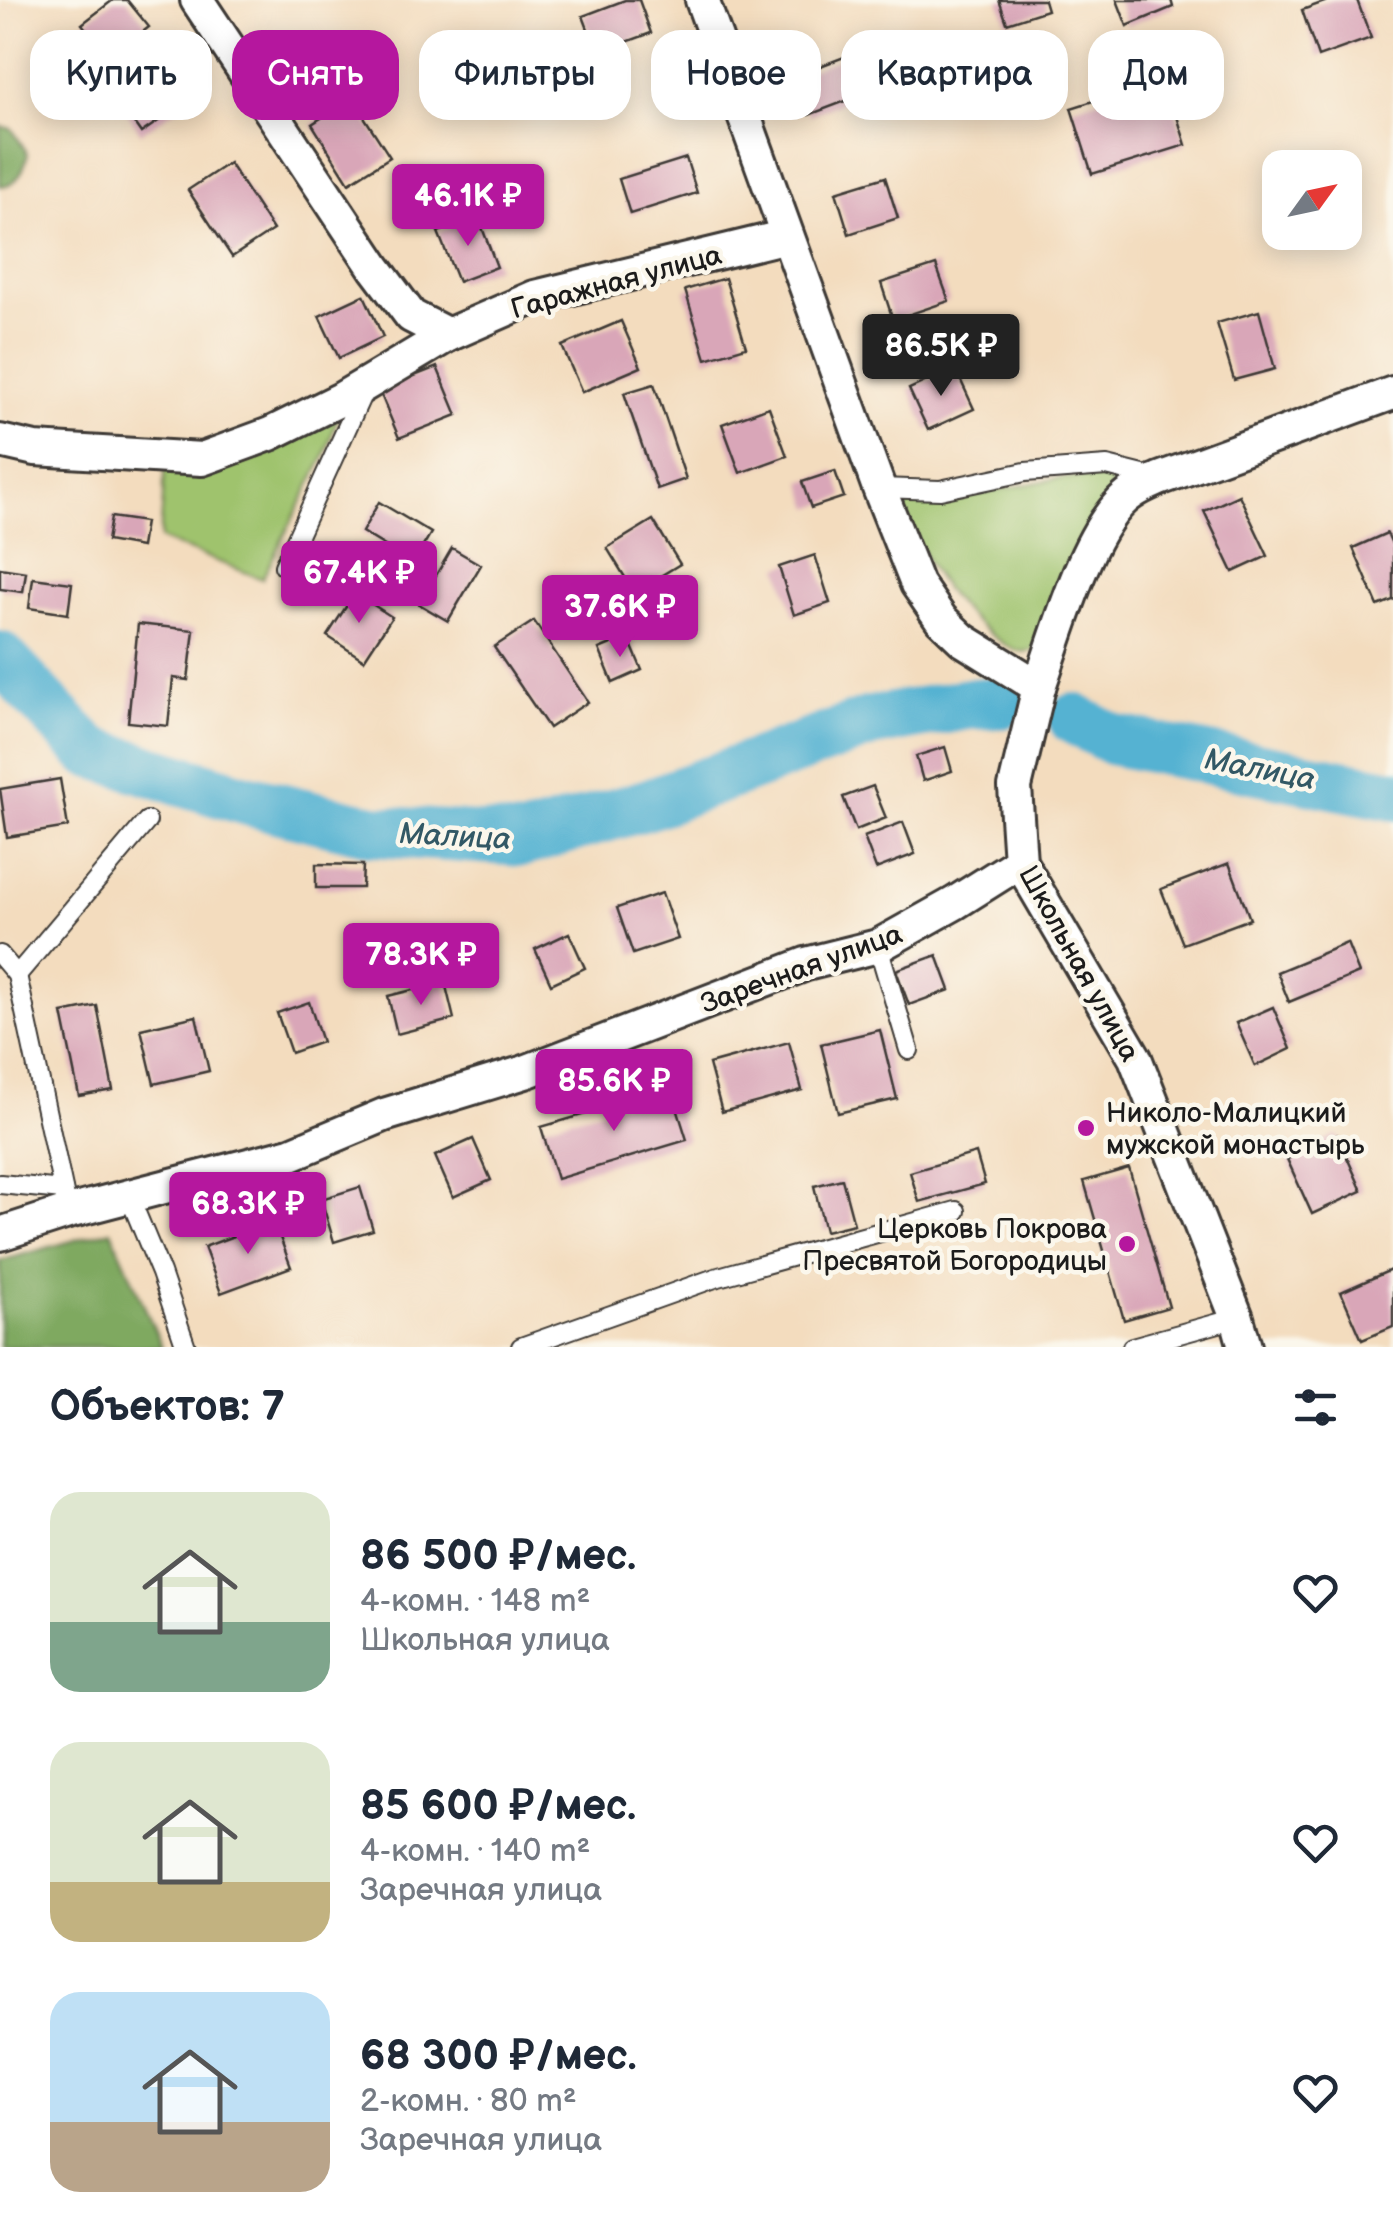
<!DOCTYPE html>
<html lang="ru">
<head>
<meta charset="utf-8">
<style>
  :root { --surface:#fff; --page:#f2f2f3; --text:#1f2937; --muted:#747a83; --accent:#b5179e }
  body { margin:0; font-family:"Balsamiq Sans",sans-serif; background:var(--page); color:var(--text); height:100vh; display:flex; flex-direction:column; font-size:38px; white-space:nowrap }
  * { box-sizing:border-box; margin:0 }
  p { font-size:32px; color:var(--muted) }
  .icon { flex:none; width:55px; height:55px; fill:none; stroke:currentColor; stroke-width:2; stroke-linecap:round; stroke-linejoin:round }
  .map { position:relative; height:1347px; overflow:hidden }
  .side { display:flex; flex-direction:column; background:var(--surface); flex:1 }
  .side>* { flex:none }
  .guide { position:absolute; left:30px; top:30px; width:1335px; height:90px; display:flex; gap:20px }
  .needle { width:65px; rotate:57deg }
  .tools { position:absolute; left:1262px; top:150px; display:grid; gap:20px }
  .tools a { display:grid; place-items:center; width:100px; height:100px; border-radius:20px; background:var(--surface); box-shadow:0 5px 25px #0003; font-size:50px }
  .price { position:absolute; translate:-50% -85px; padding:0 22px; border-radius:10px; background:var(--accent); color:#fff; font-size:32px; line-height:65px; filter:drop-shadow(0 2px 5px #0008) }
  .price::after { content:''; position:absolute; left:50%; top:60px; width:30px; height:22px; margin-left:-15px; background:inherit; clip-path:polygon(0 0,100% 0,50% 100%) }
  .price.on { background:#222; color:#fff }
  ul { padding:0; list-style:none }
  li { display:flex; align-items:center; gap:30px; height:250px; padding:0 50px }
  li span { display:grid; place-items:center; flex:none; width:280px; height:200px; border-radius:30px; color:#555 }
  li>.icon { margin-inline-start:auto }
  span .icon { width:120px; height:120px; fill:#fffc; stroke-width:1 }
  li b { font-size:42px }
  h2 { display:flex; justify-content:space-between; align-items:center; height:120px; padding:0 50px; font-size:42px }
  .pill { padding:0 35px; border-radius:30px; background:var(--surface); box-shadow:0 5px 25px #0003; font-size:35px; line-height:90px }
  .pill.on { background:var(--accent); color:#fff }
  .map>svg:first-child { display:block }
  .green { fill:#9fc36d; stroke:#5e7044; stroke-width:2.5 }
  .forest { fill:#7fa960; stroke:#4e623e; stroke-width:2.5 }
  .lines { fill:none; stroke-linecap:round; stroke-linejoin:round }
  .river { stroke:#54b2d2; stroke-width:52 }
  .building { fill:#d9a6b8 }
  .service-casing { stroke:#3c3934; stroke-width:22 }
  .minor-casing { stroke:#3c3934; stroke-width:38 }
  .service { stroke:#fff; stroke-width:18 }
  .minor { stroke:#fff; stroke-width:32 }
  .poi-dot { fill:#b5179e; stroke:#fbf7ec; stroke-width:4 }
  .labels { text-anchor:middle; stroke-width:9; stroke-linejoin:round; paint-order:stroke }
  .street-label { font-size:28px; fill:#1c1c1c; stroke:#fbf7ec }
  .poi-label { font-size:28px; fill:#1c1c1c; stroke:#fbf7ec; text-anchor:start }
  .water-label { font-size:30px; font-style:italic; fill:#325865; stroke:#fbf7ec }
</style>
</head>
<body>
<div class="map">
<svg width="1393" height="1347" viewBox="0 0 1393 1347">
  <rect width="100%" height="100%" fill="#fbf7ec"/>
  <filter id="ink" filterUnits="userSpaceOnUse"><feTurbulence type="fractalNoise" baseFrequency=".01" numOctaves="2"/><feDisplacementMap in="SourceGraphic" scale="20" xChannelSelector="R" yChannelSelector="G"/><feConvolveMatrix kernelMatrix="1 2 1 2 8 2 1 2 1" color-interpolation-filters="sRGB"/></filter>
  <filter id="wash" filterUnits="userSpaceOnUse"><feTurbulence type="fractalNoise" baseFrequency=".0048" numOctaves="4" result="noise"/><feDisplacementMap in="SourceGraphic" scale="40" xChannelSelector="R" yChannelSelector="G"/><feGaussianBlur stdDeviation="2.25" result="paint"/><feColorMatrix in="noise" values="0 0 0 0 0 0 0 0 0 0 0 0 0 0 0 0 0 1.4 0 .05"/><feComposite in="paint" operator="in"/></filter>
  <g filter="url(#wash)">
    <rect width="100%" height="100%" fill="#f3dcbe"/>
    <g class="green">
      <polygon points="340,411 324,458 262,579 160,539 165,469"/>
      <path d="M1102,475L1116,478L1113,486L1041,646C1024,657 1012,650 998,640C949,605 927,567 904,512L906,505L915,499L962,497L1054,479Z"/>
    </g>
    <g class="forest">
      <path d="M0,126L12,129L28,154C24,170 18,186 0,186Z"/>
      <polygon points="111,1230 162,1347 0,1347 0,1261"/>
    </g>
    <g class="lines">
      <g class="river">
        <polyline points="0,657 90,752 243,799 374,831 523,841 649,804 870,722 968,704 1001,703"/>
        <polyline points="1074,719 1114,740 1393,795"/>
      </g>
    </g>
    <g id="blocks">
      <g class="building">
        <polygon points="113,0 127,0 149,27 109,58 82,24"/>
        <polygon points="625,0 639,0 651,33 597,53 583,16"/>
        <polygon points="999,0 1044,0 1047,10 1007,23"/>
        <polygon points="1117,0 1171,0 1173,7 1127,26"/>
        <polygon points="1330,0 1357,0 1371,38 1318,57 1302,10"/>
        <polygon points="844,57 859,96 809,115 794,76"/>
        <polygon points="169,65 192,98 141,133 118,100"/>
        <polygon points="1165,78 1186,145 1092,174 1071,108"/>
        <polygon points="352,98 390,157 349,183 312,124"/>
        <polygon points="686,158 697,193 630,214 619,179"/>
        <polygon points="229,163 273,230 232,257 188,190"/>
        <polygon points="885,177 898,218 849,234 836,192"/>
        <polygon points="478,217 497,267 458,282 438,232"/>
        <polygon points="936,265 949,301 893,320 881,283"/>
        <polygon points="725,278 746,347 706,359 685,290"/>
        <polygon points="364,295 383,337 339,358 319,316"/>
        <polygon points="1259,311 1275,369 1234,380 1217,323"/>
        <polygon points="621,321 641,367 582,392 562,346"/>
        <polygon points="437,367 457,415 399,438 379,390"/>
        <polygon points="955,368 974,409 928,430 909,389"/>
        <polygon points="654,384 686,479 657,489 624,393"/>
        <polygon points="769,407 787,456 740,473 722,424"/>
        <polygon points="835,471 844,497 811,508 802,482"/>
        <polygon points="1239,495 1268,556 1233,572 1204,511"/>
        <polygon points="379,502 431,533 413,563 362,532"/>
        <polygon points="111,517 145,522 141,547 107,541"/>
        <polygon points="653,520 680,564 634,592 607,548"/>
        <polygon points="1387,533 1393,546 1393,600 1378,606 1353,548"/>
        <polygon points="452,548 481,565 448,621 419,604"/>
        <polygon points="815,555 830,603 794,615 779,567"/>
        <polygon points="0,568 26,572 23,592 0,589"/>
        <polygon points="33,578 72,583 68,614 29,608"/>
        <polygon points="355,593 392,617 364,660 327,636"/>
        <polygon points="534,621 588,702 549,728 494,647"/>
        <polygon points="138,624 194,630 188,680 173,678 168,726 128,722"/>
        <polygon points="628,637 642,670 613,683 599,649"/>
        <polygon points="945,747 952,771 923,781 916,756"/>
        <polygon points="60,779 68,827 7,837 0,789"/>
        <polygon points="873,786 886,818 856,830 843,797"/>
        <polygon points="903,822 915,854 876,869 864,837"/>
        <polygon points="1229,863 1250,919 1183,944 1161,889"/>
        <polygon points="316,864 363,865 362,888 316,888"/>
        <polygon points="662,893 678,939 633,954 617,908"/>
        <polygon points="569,933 585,968 551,984 535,949"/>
        <polygon points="1347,943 1359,973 1289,1002 1277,972"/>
        <polygon points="937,955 950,990 909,1005 896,970"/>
        <polygon points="445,982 454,1019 397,1034 388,996"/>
        <polygon points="309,1002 322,1042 291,1053 277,1013"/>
        <polygon points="97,1006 113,1090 79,1096 62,1013"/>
        <polygon points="1273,1007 1291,1049 1255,1066 1236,1023"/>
        <polygon points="196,1016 209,1071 154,1084 141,1029"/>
        <polygon points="880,1030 897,1099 838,1113 821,1044"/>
        <polygon points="789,1042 802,1090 722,1112 709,1064"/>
        <polygon points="671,1089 687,1140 557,1179 541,1127"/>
        <polygon points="1337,1135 1362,1191 1312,1214 1287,1159"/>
        <polygon points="473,1139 491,1180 453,1197 435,1156"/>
        <polygon points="976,1153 985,1184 919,1202 910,1172"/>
        <polygon points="1129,1168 1169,1307 1124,1320 1084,1181"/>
        <polygon points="842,1179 854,1224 825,1231 814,1186"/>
        <polygon points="360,1187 373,1230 334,1242 321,1199"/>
        <polygon points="274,1221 291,1267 221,1293 204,1247"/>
        <polygon points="1393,1269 1393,1327 1362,1340 1341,1292"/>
      </g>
    </g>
  </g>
  <g filter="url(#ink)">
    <use href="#blocks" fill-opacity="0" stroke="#3c3934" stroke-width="2.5"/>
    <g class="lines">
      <g class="service-casing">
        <g id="service">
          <polyline points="879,488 940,490 1025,472 1107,466 1155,478"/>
          <polyline points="284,566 365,388"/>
          <polyline points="878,946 909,1050"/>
          <polyline points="0,955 17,975 68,1212"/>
          <polyline points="17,975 147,821"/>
          <polyline points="0,1184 63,1190"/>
          <polyline points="129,1196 161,1273 186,1347"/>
          <polyline points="521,1347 715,1278 956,1211"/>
          <polyline points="1132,1347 1237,1318"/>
        </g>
      </g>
      <g class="minor-casing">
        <g id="minor">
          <polyline points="197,0 375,268 411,316 448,335 535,297 787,236"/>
          <polyline points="702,0 879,488 917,584 941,619 963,640 1039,687 1015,787 1020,862 1135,1058 1237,1318 1245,1347"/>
          <polyline points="0,441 35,449 202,459 270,434 341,399 448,335"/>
          <path d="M1039,687C1057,636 1088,522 1132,493C1140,487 1150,483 1159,479L1393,393"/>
          <polyline points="0,1234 68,1212 291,1154 384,1115 525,1072 806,964 878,946 955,903 1020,862"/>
        </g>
      </g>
      <use href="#service" class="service"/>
      <use href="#minor" class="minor"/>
    </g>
  </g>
  <g class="poi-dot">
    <circle cx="1086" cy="1128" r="10"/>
    <circle cx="1127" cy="1244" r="10"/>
  </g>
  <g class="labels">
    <g class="street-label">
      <text transform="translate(616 281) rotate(-15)" y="10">Гаражная улица</text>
      <text transform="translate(1080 963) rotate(61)" y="10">Школьная улица</text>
      <text transform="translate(801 968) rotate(-20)" y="10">Заречная улица</text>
    </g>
    <g class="poi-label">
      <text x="1106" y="1122">Николо-Малицкий<tspan x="1106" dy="32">мужской монастырь</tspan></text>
      <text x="1107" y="1238" text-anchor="end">Церковь Покрова<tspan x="1107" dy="32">Пресвятой Богородицы</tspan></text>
    </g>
    <g class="water-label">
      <text transform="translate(1260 769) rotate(11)" y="10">Малица</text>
      <text transform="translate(455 836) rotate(3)" y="10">Малица</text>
    </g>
  </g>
</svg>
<div class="tools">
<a><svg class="needle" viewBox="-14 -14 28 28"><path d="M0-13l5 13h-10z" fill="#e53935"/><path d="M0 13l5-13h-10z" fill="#747a83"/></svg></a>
</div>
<b class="price" style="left:468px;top:249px">46.1K ₽</b>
<b class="price on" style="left:941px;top:399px">86.5K ₽</b>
<b class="price" style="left:359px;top:626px">67.4K ₽</b>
<b class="price" style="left:620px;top:660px">37.6K ₽</b>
<b class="price" style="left:421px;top:1008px">78.3K ₽</b>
<b class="price" style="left:614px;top:1134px">85.6K ₽</b>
<b class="price" style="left:248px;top:1257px">68.3K ₽</b>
<div class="guide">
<a class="pill">Купить</a>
<a class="pill on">Снять</a>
<a class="pill">Фильтры</a>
<a class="pill">Новое</a>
<a class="pill">Квартира</a>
<a class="pill">Дом</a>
</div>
</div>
<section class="side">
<h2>Объектов: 7<svg class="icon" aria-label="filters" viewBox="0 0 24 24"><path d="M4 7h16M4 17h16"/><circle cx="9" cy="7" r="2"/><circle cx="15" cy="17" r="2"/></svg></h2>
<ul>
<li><span style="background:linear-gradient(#dfe7d0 65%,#7fa58c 0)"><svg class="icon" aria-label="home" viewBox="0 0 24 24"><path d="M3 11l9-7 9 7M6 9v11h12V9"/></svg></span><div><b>86 500 ₽/мес.</b><p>4-комн. · 148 m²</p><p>Школьная улица</p></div><svg class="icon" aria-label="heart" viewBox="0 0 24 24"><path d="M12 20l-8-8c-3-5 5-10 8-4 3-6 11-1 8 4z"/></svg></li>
<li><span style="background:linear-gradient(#dfe7d0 70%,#c2b280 0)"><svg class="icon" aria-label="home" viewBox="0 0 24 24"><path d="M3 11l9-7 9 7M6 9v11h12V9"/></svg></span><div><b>85 600 ₽/мес.</b><p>4-комн. · 140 m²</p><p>Заречная улица</p></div><svg class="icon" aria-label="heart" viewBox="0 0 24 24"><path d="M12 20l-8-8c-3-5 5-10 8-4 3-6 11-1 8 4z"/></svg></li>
<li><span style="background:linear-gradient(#bfe0f5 65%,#b9a48a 0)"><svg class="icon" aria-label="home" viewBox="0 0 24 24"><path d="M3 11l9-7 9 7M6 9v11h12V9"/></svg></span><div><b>68 300 ₽/мес.</b><p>2-комн. · 80 m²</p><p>Заречная улица</p></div><svg class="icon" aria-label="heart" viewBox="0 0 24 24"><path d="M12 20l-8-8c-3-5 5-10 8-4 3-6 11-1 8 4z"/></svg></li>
</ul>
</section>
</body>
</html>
